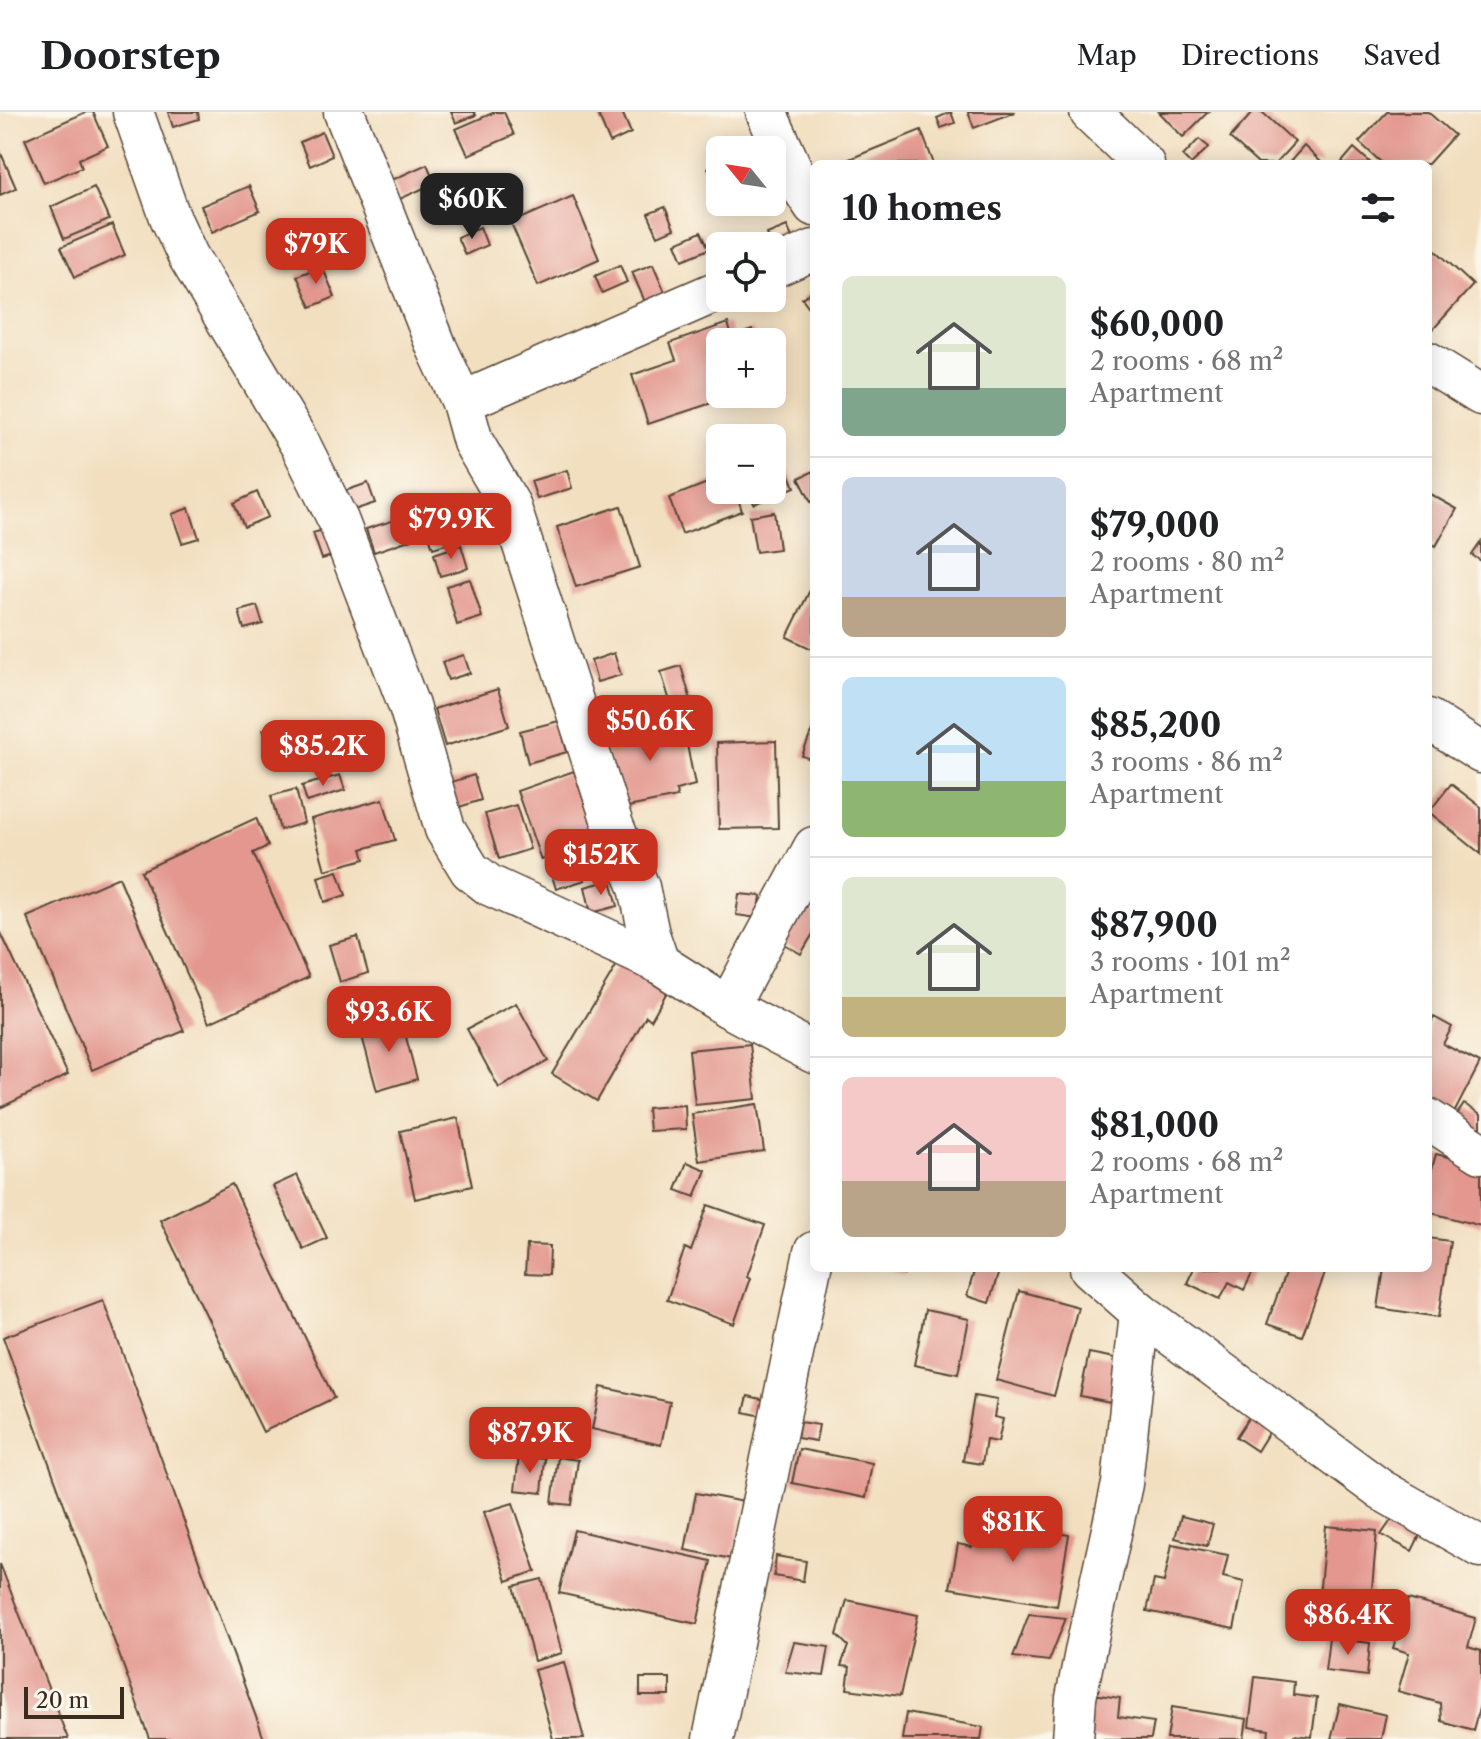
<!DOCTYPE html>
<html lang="en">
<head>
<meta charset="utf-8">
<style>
  :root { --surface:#fff; --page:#f6f6f6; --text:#202124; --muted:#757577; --line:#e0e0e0; --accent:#c8321e }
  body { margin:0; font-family:"Libre Caslon Text",serif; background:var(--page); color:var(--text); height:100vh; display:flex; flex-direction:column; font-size:30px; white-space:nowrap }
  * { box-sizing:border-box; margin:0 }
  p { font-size:26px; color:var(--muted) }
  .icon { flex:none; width:44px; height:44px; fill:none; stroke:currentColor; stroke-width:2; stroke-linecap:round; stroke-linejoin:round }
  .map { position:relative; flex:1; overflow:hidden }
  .drawer { position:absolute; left:810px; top:48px; width:622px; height:1112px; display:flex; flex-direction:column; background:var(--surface); border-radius:12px; box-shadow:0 4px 20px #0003 }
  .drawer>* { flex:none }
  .needle { width:52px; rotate:300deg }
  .tools { position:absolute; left:706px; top:24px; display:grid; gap:16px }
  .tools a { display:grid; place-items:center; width:80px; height:80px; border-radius:12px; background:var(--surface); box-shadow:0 4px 20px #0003; font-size:40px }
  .scale { position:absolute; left:24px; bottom:20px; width:100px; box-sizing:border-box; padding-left:8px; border:4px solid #3b2a1e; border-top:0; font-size:22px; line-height:28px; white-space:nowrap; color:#3b2a1e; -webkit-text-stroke:6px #fbf7ec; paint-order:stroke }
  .price { position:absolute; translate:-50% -68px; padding:0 18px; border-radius:16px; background:var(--accent); color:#fff; font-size:26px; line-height:52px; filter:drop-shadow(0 2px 4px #0008) }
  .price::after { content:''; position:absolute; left:50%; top:48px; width:24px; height:18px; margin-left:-12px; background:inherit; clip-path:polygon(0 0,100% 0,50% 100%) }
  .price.on { background:#222; color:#fff }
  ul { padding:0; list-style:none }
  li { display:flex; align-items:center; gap:24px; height:200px; padding:0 32px }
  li+li { border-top:2px solid var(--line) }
  li span { display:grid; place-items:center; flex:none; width:224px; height:160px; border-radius:12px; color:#555 }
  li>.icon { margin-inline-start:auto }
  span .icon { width:96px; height:96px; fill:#fffc; stroke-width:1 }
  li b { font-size:34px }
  h2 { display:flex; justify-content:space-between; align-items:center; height:96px; padding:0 32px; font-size:34px }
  header { display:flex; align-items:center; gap:48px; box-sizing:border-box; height:112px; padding:0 40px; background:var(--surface); border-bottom:2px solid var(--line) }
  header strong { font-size:38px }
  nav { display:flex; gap:44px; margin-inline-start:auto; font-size:28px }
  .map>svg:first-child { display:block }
  .building { fill:#e3978e }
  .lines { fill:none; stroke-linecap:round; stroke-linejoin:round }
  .street-casing { stroke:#564536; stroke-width:43 }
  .street { stroke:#fff; stroke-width:40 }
</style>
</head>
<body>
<header>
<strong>Doorstep</strong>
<nav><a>Map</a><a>Directions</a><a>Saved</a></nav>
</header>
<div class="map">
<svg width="1481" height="1627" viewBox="0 0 1481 1627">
  <rect width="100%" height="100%" fill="#fbf7ec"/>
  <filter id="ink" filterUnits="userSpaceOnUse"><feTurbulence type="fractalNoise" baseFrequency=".0125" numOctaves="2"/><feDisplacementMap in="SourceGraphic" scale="16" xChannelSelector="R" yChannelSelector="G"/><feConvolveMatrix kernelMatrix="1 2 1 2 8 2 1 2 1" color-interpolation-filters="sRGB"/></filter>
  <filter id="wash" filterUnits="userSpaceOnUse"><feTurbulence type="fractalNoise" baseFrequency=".006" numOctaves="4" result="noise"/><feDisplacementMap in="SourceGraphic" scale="32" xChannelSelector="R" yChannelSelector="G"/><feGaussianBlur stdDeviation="1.8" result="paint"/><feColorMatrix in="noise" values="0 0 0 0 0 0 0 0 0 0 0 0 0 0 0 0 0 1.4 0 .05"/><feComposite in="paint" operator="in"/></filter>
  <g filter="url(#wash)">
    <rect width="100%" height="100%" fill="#f2dfc0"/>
    <g id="blocks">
      <g class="building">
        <polygon points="86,0 93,0 108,34 79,47 82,55 44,71 25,27"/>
        <polygon points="168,0 198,0 199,7 173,15"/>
        <polygon points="451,0 474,0 476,3 456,11"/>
        <polygon points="495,0 504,0 514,23 468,43 456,17"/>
        <polygon points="597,0 622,0 631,21 610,31"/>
        <polygon points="951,0 955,11 941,16 937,6"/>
        <polygon points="968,0 1015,0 974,16"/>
        <polygon points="1159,0 1208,0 1183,25"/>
        <polygon points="1253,0 1262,0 1295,30 1275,52 1258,52 1230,26"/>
        <polygon points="1387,0 1428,0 1454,23 1428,52 1383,52 1359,30"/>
        <polygon points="921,18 934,52 837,52"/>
        <polygon points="322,20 332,44 310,54 300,30"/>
        <polygon points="1199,27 1209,35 1191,52 1183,44"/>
        <polygon points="1304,34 1323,52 1288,52"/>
        <polygon points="1354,36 1372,52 1344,52 1342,50"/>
        <polygon points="0,39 16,76 0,83"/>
        <polygon points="720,51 720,84 708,56"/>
        <polygon points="427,52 435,71 400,87 392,68"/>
        <polygon points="249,74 260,99 212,120 201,94"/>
        <polygon points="94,75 109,108 64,127 51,95"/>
        <polygon points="573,84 599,147 538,174 511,111"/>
        <polygon points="723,90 751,90 727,100"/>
        <polygon points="665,95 674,117 658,124 648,102"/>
        <polygon points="112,113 125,143 75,165 61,135"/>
        <polygon points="787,114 795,132 775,141 767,122"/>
        <polygon points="480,115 487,133 465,143 457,125"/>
        <polygon points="701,120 709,137 683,148 676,131"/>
        <polygon points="1428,131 1473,173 1428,223"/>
        <polygon points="653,152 665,180 645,190 632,160"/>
        <polygon points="620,153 627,170 602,181 595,164"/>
        <polygon points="322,154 335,185 311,195 297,164"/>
        <polygon points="814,178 814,202 802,186"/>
        <polygon points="728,211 732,225 752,218 756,230 720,230 720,282 736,283 648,312 632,263 676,248 670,231"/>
        <polygon points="778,334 795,375 754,392 748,378 772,378 772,337"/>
        <polygon points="567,358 572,376 537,387 531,369"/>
        <polygon points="814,359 814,388 811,390 799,366"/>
        <polygon points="720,366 720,378 735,378 742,399 682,422 669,386"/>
        <polygon points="368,371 375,391 348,400 342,380"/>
        <polygon points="257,380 268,405 244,415 234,391"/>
        <polygon points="1428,381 1457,397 1436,434 1428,429"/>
        <polygon points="621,394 640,455 576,475 557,415"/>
        <polygon points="189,396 199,426 182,431 172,402"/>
        <polygon points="774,400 779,437 756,440 750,404"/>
        <polygon points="405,405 412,427 374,440 366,417"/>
        <polygon points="444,405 452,430 433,436 425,411"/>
        <polygon points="330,416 338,442 322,447 313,421"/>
        <polygon points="1481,430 1481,449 1472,443"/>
        <polygon points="461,433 468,456 440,464 434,442"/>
        <polygon points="470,467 482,505 457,513 446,474"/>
        <polygon points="814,470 814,538 787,525"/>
        <polygon points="257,494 263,512 244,517 239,499"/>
        <polygon points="614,541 621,563 597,570 591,549"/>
        <polygon points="464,543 470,561 448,568 442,550"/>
        <polygon points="681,554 692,592 673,599 661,560"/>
        <polygon points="498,577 509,614 445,634 434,597"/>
        <polygon points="284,608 292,626 271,636 263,618"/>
        <polygon points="682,608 695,673 676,678 677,685 623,696 601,626"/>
        <polygon points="559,609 567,640 528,651 520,619"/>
        <polygon points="814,613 814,648 802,644"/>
        <polygon points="776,629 778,716 719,717 717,631"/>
        <polygon points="574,659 597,729 541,748 517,679"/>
        <polygon points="340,663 345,678 307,690 302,674"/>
        <polygon points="474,663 481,688 450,698 442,673"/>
        <polygon points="1451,672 1481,695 1481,742 1429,700"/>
        <polygon points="296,677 304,711 280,718 271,684"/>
        <polygon points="383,687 395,728 362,737 365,747 325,758 311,707"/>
        <polygon points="516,693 530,737 499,747 485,702"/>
        <polygon points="256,706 268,734 253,741 309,865 209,911 141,759"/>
        <polygon points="579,748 585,768 556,777 550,757"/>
        <polygon points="338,759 346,783 325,790 318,765"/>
        <polygon points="119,765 184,919 92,958 27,805"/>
        <polygon points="611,768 618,794 591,801 585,775"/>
        <polygon points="739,782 761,784 758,806 736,803"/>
        <polygon points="805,786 814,792 814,820 801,842 779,829"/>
        <polygon points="0,819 68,963 0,996"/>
        <polygon points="358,825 368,861 340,870 329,833"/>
        <polygon points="618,851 667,880 651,908 646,904 597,989 552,962"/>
        <polygon points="516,891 548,949 499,976 467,917"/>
        <polygon points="1434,905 1452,915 1443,932 1480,951 1453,1003 1428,990 1428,916"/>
        <polygon points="401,906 417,967 377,979 360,917"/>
        <polygon points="750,932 756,987 695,993 689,938"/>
        <polygon points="757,992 764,1039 699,1049 692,1002"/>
        <polygon points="1464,992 1481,1002 1481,1035 1449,1015"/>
        <polygon points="685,993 686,1017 649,1019 647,996"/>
        <polygon points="458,1006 472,1074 415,1087 400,1019"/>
        <polygon points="1436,1042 1481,1053 1481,1114 1428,1100 1428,1071"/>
        <polygon points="687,1050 706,1058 695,1085 676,1078"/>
        <polygon points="297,1063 327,1126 303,1137 273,1074"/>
        <polygon points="232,1072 334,1286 263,1320 160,1108"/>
        <polygon points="708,1093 765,1113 747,1164 750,1166 734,1212 667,1188 685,1136 691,1139"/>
        <polygon points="1428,1126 1450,1129 1439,1205 1378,1196 1384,1156 1428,1156"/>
        <polygon points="527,1133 550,1134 549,1163 525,1162"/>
        <polygon points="886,1156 907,1156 904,1163"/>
        <polygon points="975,1156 1000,1156 989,1191 967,1184"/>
        <polygon points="1194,1156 1255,1156 1244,1178 1229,1170 1220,1187 1187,1171"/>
        <polygon points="1287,1156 1327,1156 1302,1224 1267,1212"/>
        <polygon points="1019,1179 1078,1195 1054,1284 996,1268"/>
        <polygon points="103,1188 264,1627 150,1627 3,1225"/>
        <polygon points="925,1198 969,1207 958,1262 914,1253"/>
        <polygon points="1089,1241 1125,1248 1116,1291 1080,1284"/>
        <polygon points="601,1275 670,1290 661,1333 592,1317"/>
        <polygon points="748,1284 766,1288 762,1304 744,1300"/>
        <polygon points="974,1284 997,1288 994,1305 1003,1307 998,1330 986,1328 982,1352 963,1349"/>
        <polygon points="1249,1305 1270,1318 1257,1339 1236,1325"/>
        <polygon points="800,1310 819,1313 816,1329 797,1326"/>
        <polygon points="799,1337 872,1351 866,1386 792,1371"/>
        <polygon points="519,1344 545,1347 542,1381 515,1378"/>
        <polygon points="558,1345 578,1348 572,1393 552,1391"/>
        <polygon points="696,1381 744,1390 732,1447 685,1438"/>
        <polygon points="513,1391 536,1459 507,1469 484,1400"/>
        <polygon points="1181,1404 1213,1412 1207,1434 1175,1426"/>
        <polygon points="1392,1407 1421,1421 1412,1439 1381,1423"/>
        <polygon points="990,1409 1069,1423 1057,1494 950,1476 958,1432 972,1435 977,1424 987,1424"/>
        <polygon points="1326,1414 1377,1419 1371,1488 1319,1484"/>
        <polygon points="574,1418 711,1449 697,1512 559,1481"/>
        <polygon points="1172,1432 1228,1443 1223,1465 1244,1470 1234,1517 1147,1499 1154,1468 1164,1470"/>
        <polygon points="776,1444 806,1449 803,1469 774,1464"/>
        <polygon points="0,1452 68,1627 0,1627"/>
        <polygon points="542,1467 562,1541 534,1549 514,1474"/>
        <polygon points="1408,1487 1476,1506 1468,1535 1481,1539 1481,1589 1473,1618 1441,1609 1440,1591 1398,1579 1409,1541 1393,1536"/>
        <polygon points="847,1488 918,1503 900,1584 847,1577 850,1555 841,1554 848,1534 837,1523"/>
        <polygon points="1029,1502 1066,1506 1049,1549 1013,1545"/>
        <polygon points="1329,1526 1370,1531 1367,1564 1325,1559"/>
        <polygon points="794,1530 829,1535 824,1564 785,1560"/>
        <polygon points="564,1550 584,1627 553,1627 534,1558"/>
        <polygon points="1255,1565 1294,1570 1293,1583 1317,1586 1312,1625 1294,1623 1293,1627 1268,1627 1269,1618 1249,1615"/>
        <rect x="640" y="1566" width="30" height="18"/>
        <polygon points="1093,1582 1120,1586 1118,1605 1154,1610 1151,1627 1086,1627"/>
        <polygon points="1340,1592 1386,1603 1381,1627 1331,1627"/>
        <polygon points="1172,1595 1247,1607 1244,1627 1167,1627"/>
        <polygon points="906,1601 983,1615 981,1627 902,1627"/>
      </g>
    </g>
  </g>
  <g filter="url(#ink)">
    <use href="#blocks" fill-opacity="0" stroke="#564536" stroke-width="2"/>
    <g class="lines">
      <g class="street-casing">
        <g id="street">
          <polyline points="133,0 170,105 188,144 301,334 338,408 409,594 445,717 470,758 489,773 659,851 728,895 814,941"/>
          <polyline points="344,0 437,236 462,290 473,330 510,393 613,713 639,775 649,822 659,851"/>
          <polyline points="766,0 798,70 814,94"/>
          <polyline points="1090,0 1144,52"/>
          <polyline points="772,156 814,138"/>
          <polyline points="1428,250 1481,283"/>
          <polyline points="462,290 720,178"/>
          <polyline points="1428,607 1481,641"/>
          <polyline points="728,895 814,735"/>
          <polyline points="1428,1007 1481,1041"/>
          <polyline points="1090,1156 1140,1200 1381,1378 1481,1435"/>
          <polyline points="713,1627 814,1140"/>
          <polyline points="1073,1627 1076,1586 1086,1535 1122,1372 1140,1200"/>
        </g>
      </g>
      <use href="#street" class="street"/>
    </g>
  </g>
</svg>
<div class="tools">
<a><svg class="needle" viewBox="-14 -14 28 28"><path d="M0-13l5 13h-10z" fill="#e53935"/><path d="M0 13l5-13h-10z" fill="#757577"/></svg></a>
<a><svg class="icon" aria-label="locate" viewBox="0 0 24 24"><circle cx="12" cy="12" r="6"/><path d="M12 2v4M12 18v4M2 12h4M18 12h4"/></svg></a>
<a>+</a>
<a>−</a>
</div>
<div class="scale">20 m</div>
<b class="price on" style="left:472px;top:129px">$60K</b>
<b class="price" style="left:316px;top:174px">$79K</b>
<b class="price" style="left:451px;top:449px">$79.9K</b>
<b class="price" style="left:650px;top:651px">$50.6K</b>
<b class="price" style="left:323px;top:676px">$85.2K</b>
<b class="price" style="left:601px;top:785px">$152K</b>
<b class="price" style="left:389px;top:942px">$93.6K</b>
<b class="price" style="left:530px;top:1363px">$87.9K</b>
<b class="price" style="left:1013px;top:1452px">$81K</b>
<b class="price" style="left:1348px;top:1545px">$86.4K</b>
<section class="drawer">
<h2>10 homes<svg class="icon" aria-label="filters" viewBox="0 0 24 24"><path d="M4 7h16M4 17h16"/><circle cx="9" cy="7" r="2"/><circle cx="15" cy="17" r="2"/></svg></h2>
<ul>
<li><span style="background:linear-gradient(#dfe7d0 70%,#7fa58c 0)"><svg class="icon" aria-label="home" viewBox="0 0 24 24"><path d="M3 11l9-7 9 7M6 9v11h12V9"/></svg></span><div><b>$60,000</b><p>2 rooms · 68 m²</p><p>Apartment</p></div></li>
<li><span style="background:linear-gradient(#c9d6e8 75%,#b9a48a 0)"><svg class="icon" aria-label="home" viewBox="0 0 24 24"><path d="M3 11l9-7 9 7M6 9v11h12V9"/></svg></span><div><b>$79,000</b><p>2 rooms · 80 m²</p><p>Apartment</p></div></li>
<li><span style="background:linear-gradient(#bfe0f5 65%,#8fb573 0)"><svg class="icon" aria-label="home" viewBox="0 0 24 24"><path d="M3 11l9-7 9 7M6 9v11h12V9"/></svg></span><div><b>$85,200</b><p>3 rooms · 86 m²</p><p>Apartment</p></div></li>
<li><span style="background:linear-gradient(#dfe7d0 75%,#c2b280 0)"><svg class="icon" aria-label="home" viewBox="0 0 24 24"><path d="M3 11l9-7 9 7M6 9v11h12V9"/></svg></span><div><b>$87,900</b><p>3 rooms · 101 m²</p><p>Apartment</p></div></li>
<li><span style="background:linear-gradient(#f6c9c9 65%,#b9a48a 0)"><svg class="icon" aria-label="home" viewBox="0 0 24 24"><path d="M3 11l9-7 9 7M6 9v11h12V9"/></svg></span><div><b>$81,000</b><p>2 rooms · 68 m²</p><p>Apartment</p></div></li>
</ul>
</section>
</div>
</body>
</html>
